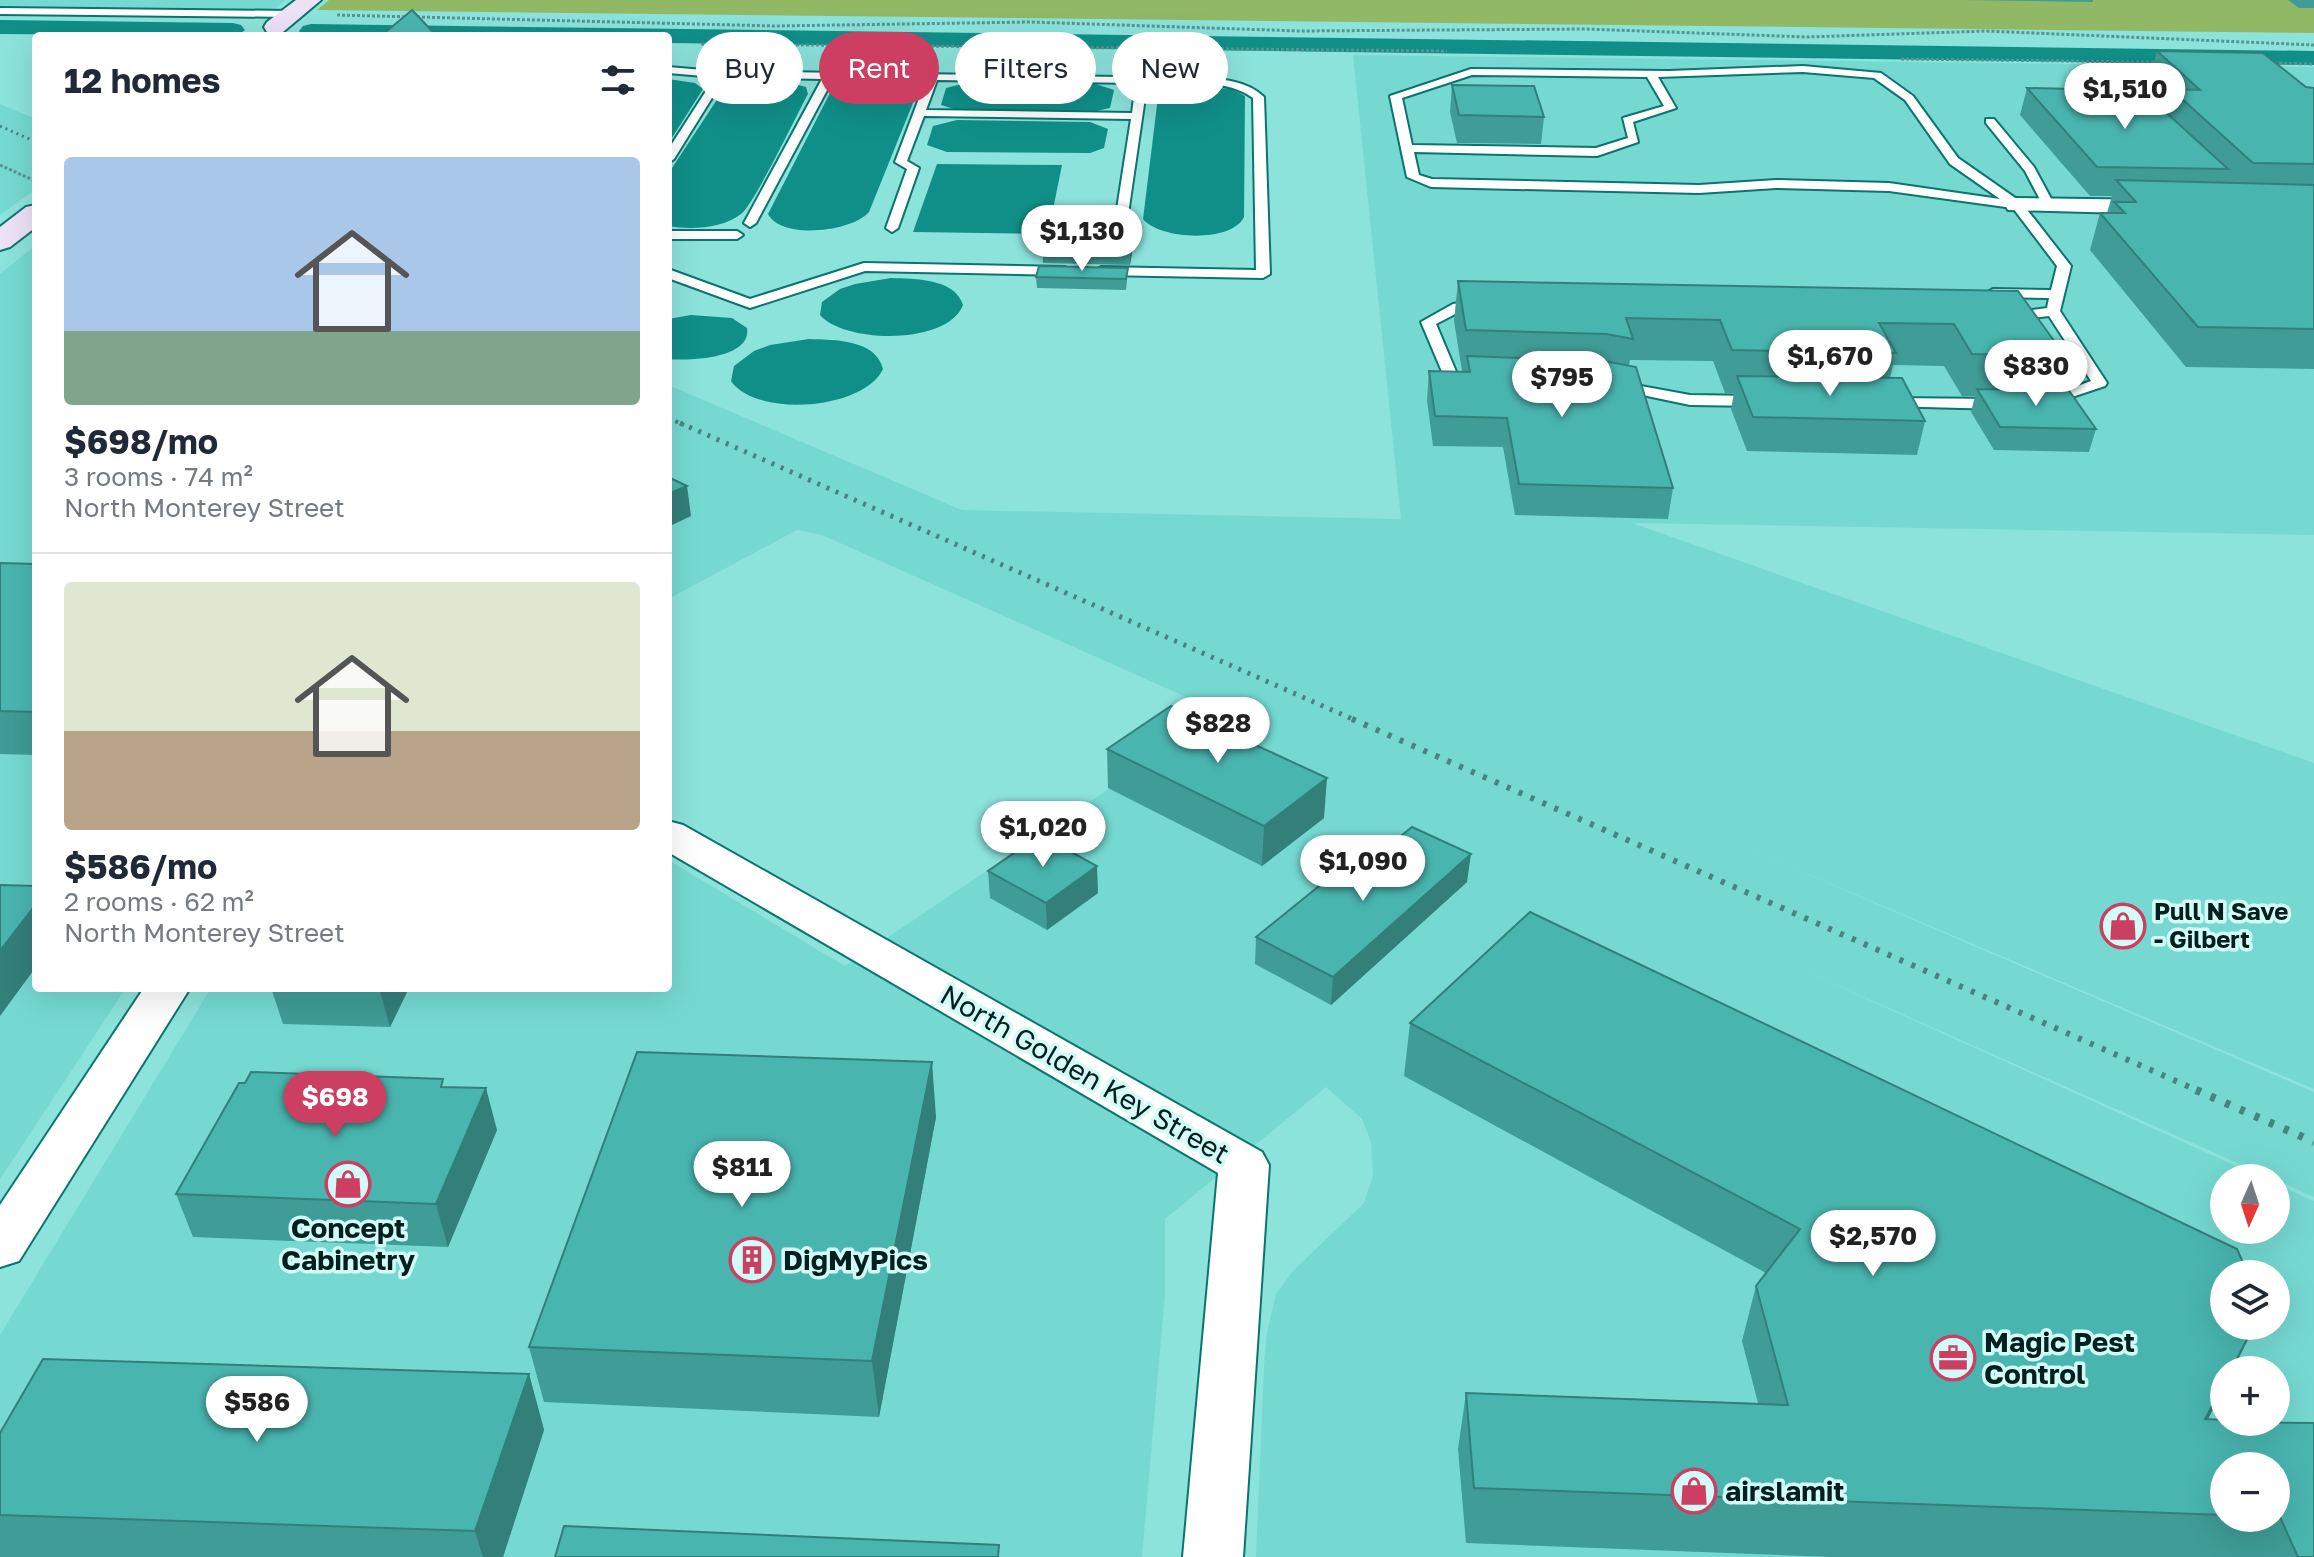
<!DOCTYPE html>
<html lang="en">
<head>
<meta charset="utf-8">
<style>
  :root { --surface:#fff; --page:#f6f6f7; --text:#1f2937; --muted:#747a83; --line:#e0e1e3; --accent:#cd3e63 }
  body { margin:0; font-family:"Golos Text",sans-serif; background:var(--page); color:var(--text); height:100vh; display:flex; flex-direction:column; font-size:30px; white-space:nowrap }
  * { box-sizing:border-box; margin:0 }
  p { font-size:26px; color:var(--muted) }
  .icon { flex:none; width:44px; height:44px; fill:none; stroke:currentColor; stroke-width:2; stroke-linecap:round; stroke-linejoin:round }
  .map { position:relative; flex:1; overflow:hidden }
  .side { position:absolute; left:32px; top:32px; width:640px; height:960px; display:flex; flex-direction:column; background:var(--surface); border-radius:8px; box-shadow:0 8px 32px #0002 }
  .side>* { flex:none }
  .hud { position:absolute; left:696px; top:32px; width:760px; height:72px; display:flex; gap:16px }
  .needle { width:52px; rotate:183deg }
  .fabs { position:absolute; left:2210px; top:1164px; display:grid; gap:16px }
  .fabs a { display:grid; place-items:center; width:80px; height:80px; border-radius:50%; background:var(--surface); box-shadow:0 8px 32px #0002; font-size:40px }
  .price { position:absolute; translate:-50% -68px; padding:0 18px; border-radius:28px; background:#fff; color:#222; font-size:26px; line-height:52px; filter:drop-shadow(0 2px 4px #0008) }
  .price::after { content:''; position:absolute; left:50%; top:48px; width:24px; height:18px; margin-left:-12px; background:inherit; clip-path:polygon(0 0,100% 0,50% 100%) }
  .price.active { background:var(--accent); color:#fff }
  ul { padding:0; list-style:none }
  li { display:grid; align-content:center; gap:16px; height:424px; padding:0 32px }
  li+li { border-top:2px solid var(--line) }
  li span { display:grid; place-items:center; height:248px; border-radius:8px; color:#555 }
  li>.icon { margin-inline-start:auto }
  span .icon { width:144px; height:144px; fill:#fffc; stroke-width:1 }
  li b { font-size:34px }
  h2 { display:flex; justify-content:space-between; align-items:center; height:96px; padding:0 32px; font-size:34px }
  .chip { padding:0 28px; border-radius:36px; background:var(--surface); box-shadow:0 8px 32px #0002; font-size:28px; line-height:72px }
  .chip.active { background:var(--accent); color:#fff }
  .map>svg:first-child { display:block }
  .built { fill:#75d9d2; fill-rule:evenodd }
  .green { fill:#91b864 }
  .water { fill:#108f89 }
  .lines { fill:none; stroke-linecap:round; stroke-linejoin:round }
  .canal { fill:#108f89; fill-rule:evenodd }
  .lane-casing { stroke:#0b746f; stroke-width:4 }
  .street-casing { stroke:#0b746f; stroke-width:4 }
  .secondary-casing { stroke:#0b746f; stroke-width:4 }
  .path { stroke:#569691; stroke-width:3; stroke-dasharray:3 2; stroke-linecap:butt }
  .lane { fill:#fff; fill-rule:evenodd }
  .street { fill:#fff; fill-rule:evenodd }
  .secondary { fill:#ede1f7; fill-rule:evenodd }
  .rail-far4 { stroke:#49837f; stroke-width:3; stroke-dasharray:2 4; stroke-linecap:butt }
  .rail-far3 { stroke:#49837f; stroke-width:4; stroke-dasharray:3 5; stroke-linecap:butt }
  .rail-far2 { stroke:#49837f; stroke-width:5; stroke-dasharray:3 7; stroke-linecap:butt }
  .rail-far1 { stroke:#49837f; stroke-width:6; stroke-dasharray:4 9; stroke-linecap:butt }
  .rail { stroke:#49837f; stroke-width:8; stroke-dasharray:5 11; stroke-linecap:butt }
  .wall { fill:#3f9c96; fill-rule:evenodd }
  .shaded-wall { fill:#337f7a }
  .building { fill:#49b5af; stroke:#337f7a; stroke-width:2 }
  .labels { text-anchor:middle; stroke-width:7; stroke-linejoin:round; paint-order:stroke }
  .poi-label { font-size:24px; font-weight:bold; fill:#031f1e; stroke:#d2fbf7; text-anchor:start }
  .near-street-label { font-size:28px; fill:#031f1e; stroke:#d2fbf7 }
  .near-poi-label { font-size:28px; font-weight:bold; fill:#031f1e; stroke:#d2fbf7; text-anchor:start }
</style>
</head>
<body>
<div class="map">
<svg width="2314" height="1557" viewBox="0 0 2314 1557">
  <rect width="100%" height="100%" fill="#8ce3dc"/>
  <g class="built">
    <polygon points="0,0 286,0 273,10 0,6"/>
    <path d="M1353,55L2314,67V535L1632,523L2314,763V1089L1737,844L2314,1092V1197L1796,967L2263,1178H2224V1230H2276V1184L2314,1201V1557H1256L1264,1366L1267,1332L1276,1294L1293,1271L1364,1203L1373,1176L1371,1142L1362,1119L1326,1087L1165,1219V1294L1142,1557H0V1335L211,988H668V860L845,966L1222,713L822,535L797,530L668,599V385L962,510L1401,519ZM2224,1274H2276V1326H2224ZM2224,1370H2276V1422H2224ZM2224,1466H2276V1518H2224Z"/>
    <polygon points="0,104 36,119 36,189 0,215"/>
    <polygon points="36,245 36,988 126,988 0,1179 0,274"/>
  </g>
  <polygon class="green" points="329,0 2314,0 2314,33 317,10"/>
  <g class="water">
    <polygon points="668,79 695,83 703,89 668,144"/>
    <path d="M779,80L806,87L808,94C796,116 755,203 741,214C722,229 690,230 668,226V174L722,92L744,83Z"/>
    <path d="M872,82L897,83L917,93L869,212C852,232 781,240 768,214L830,93L850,85Z"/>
    <polygon points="970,82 1096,84 1114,90 1110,108 1088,113 960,111 941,105 946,88"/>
    <path d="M1197,86L1232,89L1245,96L1244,217C1232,243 1160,240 1143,219L1158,97L1175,88Z"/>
    <polygon points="957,120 1090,122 1108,129 1104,148 1090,153 947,152 927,145 933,126"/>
    <polygon points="937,164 1062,165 1048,234 913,232"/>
    <path d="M891,278C914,279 955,278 963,305C948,345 845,344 820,315L822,302L840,289L855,284Z"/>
    <path d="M691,315L732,318L747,328C752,359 688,361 668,359V319Z"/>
    <path d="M809,339C834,340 876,339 883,369C864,410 756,418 731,381L734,366L754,351L770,345Z"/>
  </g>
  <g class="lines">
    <g class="canal">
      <polygon points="0,20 233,23 241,25 245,30 237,36 0,34"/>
      <polygon points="311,24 2314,51 2314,65 668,43 668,36 303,36 299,31 303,26"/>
    </g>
    <g class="lane-casing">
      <g id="lane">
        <polygon points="0,8 292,11 297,14 292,17 0,14"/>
        <path d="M1803,66L1881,73L1913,96L1958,158L2021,202L2071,266L2060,311L2107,383L2105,386L2045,406L2037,401L2091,381L2049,316L2008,321L2001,317L2008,313L2047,308L2049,298L1993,297L1986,293L1993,289L2051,290L2057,266L2013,208L1889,191L1776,188L1699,193L1431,187L1407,177L1390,96L1471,69L1669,71ZM1803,72L1874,78L1905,100L1950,164L2000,199L1889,183L1776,180L1699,185L1432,179L1419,175L1414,152L1597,156L1638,142L1633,122L1676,108L1658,77ZM1472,75L1647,77L1664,106L1623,118L1628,138L1596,148L1412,145L1402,98Z"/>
        <path d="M668,67L716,71L1191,78C1216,79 1244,78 1264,97L1270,274L1263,278L1101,275L1094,271L1101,267L1256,270L1253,98C1225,77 1179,84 1147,84L1126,228L1120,232L1114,228L1131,119L924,116L907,161L919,168L898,228L892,232L886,228L907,169L895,162L926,80L833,79L756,223L750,227L744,223L822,79L725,77L674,159L668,163V150L715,77L668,73ZM937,80L1136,83L1132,113L926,110Z"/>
        <polygon points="2112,87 2120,87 2144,111 2144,115 2136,115 2112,91"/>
        <polygon points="1986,119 1994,119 2034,167 2055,206 2053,209 2045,209 2025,171 1986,123"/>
        <polygon points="668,231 737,231 743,235 737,239 668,239"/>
        <polygon points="864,263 1065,267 1072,271 1065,275 865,271 750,308 668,278 668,269 750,299"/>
        <polygon points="1479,300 1486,304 1484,307 1461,311 1436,324 1457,374 1471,375 1478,379 1471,383 1446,381 1421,322 1453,304"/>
        <polygon points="1619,382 1690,395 1757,396 1765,401 1757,406 1690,405 1614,389 1612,386"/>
        <polygon points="1889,398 2001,399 2009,404 2001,409 1884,406 1881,403"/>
      </g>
    </g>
    <g class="street-casing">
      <g id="street">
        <polygon points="2017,198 2162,200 2171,202 2174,207 2171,212 2162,214 2008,210 2005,205 2008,200"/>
        <polygon points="668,821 683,825 1262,1152 1269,1165 1243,1557 1183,1557 1218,1173 668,852"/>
        <polygon points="144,988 190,988 19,1261 0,1267 0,1205"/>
      </g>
    </g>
    <g class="secondary-casing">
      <g id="secondary">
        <polygon points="296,0 321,0 283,32 267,32 264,27 267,22"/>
        <polygon points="36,205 36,227 10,247 0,250 0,227 26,207"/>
      </g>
    </g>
    <g class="path">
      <polyline points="337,15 775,26 1031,22 1299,31 1585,29 1807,37 1986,31 2314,45"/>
      <polyline points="701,44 1447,51"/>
      <polyline points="1901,59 2159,62"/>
      <polyline points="2269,63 2314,64"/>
      <polyline points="0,165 35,181"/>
    </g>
    <use href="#lane" class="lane"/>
    <use href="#street" class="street"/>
    <use href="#secondary" class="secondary"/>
    <polyline class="rail-far4" points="0,126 36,142"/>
    <polyline class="rail-far3" points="668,418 684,425"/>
    <polyline class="rail-far2" points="680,423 1357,721"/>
    <polyline class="rail-far1" points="1352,719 2201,1092"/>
    <polyline class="rail" points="2196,1090 2314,1142"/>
  </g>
  <g class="wall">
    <polygon points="1964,0 2093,0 2093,2"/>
    <polygon points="2288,0 2314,0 2314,8 2299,8"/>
    <polygon points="2157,51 2306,87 2314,88 2314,369 2186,367 2090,250 2100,213 2107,213 2112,196 2090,196 2020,115 2027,88 2165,111 2168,101 2148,83"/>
    <polygon points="1452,85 1544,117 1541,144 1457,143 1450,112"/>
    <polygon points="1133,216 1133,246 1130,265 1043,263 1042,233"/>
    <polygon points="1128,268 1126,290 1037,288 1036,277"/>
    <polygon points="1458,281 2018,291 2060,349 2049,386 2096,429 2089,452 1994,450 1971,412 1975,396 1962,396 1944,366 1893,365 1890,378 1925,421 1917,455 1747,451 1731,409 1734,393 1725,393 1713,361 1630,360 1629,366 1673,488 1668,519 1515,515 1503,447 1433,446 1427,400 1429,371 1466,372 1462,371 1454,321"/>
    <polygon points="0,563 36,564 36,755 0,754"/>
    <polygon points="1107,749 1324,818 1262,866 1108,788"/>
    <polygon points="988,871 1098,893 1047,930 990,898"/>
    <polygon points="1467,882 1331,1005 1255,964 1256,937 1342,884"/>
    <path d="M1530,912L2237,1249L2248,1274H2224V1326H2254L2233,1370H2224V1388L2208,1419L2224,1420V1422L2314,1423V1557H1831L1466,1543L1458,1449L1466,1393L1758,1403L1742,1341L1756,1286L1766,1273L1404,1076L1410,1023ZM2224,1466H2276V1518H2224Z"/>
    <polygon points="271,988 409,988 390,1027 283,1024"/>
    <polygon points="446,1087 497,1130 448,1247 193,1237 176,1194"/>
    <polygon points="936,1117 879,1417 544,1402 529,1347"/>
    <polygon points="529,1374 544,1430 503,1557 0,1557 0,1433"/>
  </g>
  <g class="shaded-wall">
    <polygon points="1133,216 1133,246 1130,265 1130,235"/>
    <polygon points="2060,349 2048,391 2030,397 2041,355"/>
    <polygon points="687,486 691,516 668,527 668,494"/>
    <polygon points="1327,778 1324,818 1262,866 1264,826"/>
    <polygon points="1471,854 1467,882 1331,1005 1333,977"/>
    <polygon points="1097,866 1098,893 1047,930 1046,903"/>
    <polygon points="36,904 36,967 0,1016 0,951"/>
    <polygon points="379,988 409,988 390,1027"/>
    <polygon points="932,1062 936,1117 879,1417 872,1361"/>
    <polygon points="486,1088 497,1130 448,1247 436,1204"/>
    <polygon points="2254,1326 2233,1370 2231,1370"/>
    <polygon points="529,1374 544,1430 503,1557 483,1557 475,1531"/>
    <polygon points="2224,1383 2224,1388 2179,1475 2205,1419"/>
  </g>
  <g class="building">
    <polygon points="412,10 433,32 428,36 381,36"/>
    <polygon points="2157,51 2263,53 2306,87 2314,88 2314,164 2253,163 2171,89 2200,90"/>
    <polygon points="1452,85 1534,86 1544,117 1459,115"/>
    <polygon points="2027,88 2074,89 2079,94 2147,95 2228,169 2097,167"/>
    <polygon points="2116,180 2314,185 2314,329 2198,327 2100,213 2125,213 2114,202 2136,202"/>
    <polygon points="1046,214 1133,216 1130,235 1042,233"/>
    <polygon points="1039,266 1128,268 1126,279 1036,277"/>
    <polygon points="1458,281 2018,291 2060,349 2041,355 1972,354 1954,324 1879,323 1896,353 1732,350 1720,320 1626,318 1633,339 1606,334 1466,330"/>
    <polygon points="1467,356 1604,361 1636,367 1673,488 1519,484 1507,418 1435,416 1429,371 1470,372"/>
    <polygon points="1737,376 1902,378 1925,421 1753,417"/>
    <polygon points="2063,382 2096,429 2000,427 1977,389 2037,390"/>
    <polygon points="668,477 687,486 668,494"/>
    <polygon points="0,563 36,564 36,712 0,711"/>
    <polygon points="1171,706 1327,778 1264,826 1107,749"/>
    <polygon points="1412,827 1471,854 1333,977 1256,937 1329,878 1342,884"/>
    <polygon points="1040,835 1097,866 1046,903 988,871"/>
    <polygon points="0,885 36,886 36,904 0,951"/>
    <polygon points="1530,912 2237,1249 2248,1274 2224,1274 2224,1326 2254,1326 2231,1370 2224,1370 2224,1383 2205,1419 2224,1420 2224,1422 2314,1423 2314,1557 2298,1557 2280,1517 2276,1517 2276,1466 2224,1466 2224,1515 1474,1488 1466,1393 1788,1405 1756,1286 1800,1229 1410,1023"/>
    <polygon points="637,1052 932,1062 872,1361 529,1347"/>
    <polygon points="251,1072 443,1079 441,1087 486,1088 436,1204 176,1194 239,1083 245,1083"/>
    <polygon points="43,1359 529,1374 475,1531 0,1515 0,1433"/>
    <polygon points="564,1526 999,1545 998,1557 555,1557"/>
  </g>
  <defs>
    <g id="shop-ring" transform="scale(2.3)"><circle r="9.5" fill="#d2fbf7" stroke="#cd3e63" stroke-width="1.5"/><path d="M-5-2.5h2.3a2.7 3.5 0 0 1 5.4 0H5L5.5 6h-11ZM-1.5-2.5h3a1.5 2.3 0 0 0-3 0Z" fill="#cd3e63"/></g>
    <g id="building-ring" transform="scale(2.3)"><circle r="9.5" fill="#d2fbf7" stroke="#cd3e63" stroke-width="1.5"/><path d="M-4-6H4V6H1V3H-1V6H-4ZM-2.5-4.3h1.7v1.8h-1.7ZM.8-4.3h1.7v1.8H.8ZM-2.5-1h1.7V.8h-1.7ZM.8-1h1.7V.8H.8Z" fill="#cd3e63"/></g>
    <g id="office-ring" transform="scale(2.3)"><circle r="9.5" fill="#d2fbf7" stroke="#cd3e63" stroke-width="1.5"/><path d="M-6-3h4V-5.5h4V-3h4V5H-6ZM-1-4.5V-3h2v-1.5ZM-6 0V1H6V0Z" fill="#cd3e63"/></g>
  </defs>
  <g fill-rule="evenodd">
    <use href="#shop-ring" x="2123" y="926"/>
    <use href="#shop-ring" x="348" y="1184"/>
    <use href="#building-ring" x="752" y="1260"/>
    <use href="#office-ring" x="1953" y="1358"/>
    <use href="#shop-ring" x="1694" y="1491"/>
  </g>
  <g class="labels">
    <g class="poi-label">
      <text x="2154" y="920">Pull N Save<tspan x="2154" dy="28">- Gilbert</tspan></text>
    </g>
    <g class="near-street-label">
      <text transform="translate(1085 1074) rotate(30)" y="10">North Golden Key Street</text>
    </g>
    <g class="near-poi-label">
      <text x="348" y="1238" text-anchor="middle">Concept<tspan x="348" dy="32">Cabinetry</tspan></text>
      <text x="783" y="1270">DigMyPics</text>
      <text x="1984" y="1352">Magic Pest<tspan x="1984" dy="32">Control</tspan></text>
      <text x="1725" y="1501">airslamit</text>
    </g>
  </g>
</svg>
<div class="fabs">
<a><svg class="needle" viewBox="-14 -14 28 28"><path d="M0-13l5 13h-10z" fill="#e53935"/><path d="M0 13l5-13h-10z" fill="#747a83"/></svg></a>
<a><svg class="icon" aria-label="layers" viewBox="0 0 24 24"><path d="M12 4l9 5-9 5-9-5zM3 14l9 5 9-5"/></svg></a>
<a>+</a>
<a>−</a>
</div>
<b class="price" style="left:2125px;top:131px">$1,510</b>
<b class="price" style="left:1082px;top:273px">$1,130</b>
<b class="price" style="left:1830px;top:398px">$1,670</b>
<b class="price" style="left:2036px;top:408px">$830</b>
<b class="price" style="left:1562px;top:419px">$795</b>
<b class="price" style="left:1218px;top:765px">$828</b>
<b class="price" style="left:1043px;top:869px">$1,020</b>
<b class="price" style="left:1363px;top:903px">$1,090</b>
<b class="price active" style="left:335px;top:1139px">$698</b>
<b class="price" style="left:742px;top:1209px">$811</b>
<b class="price" style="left:1873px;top:1278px">$2,570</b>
<b class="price" style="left:257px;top:1444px">$586</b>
<div class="hud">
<a class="chip">Buy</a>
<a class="chip active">Rent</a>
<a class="chip">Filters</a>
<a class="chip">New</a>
</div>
<section class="side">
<h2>12 homes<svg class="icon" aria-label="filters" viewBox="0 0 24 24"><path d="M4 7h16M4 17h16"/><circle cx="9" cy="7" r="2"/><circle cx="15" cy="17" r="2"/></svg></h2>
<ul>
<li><span style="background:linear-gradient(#a9c7e8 70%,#7fa58c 0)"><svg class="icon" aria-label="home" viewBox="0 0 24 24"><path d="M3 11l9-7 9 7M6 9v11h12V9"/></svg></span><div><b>$698/mo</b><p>3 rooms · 74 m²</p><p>North Monterey Street</p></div></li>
<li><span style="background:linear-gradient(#dfe7d0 60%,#b9a48a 0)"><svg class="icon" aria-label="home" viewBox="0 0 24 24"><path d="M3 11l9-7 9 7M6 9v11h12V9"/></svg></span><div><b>$586/mo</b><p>2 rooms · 62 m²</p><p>North Monterey Street</p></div></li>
</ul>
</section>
</div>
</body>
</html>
